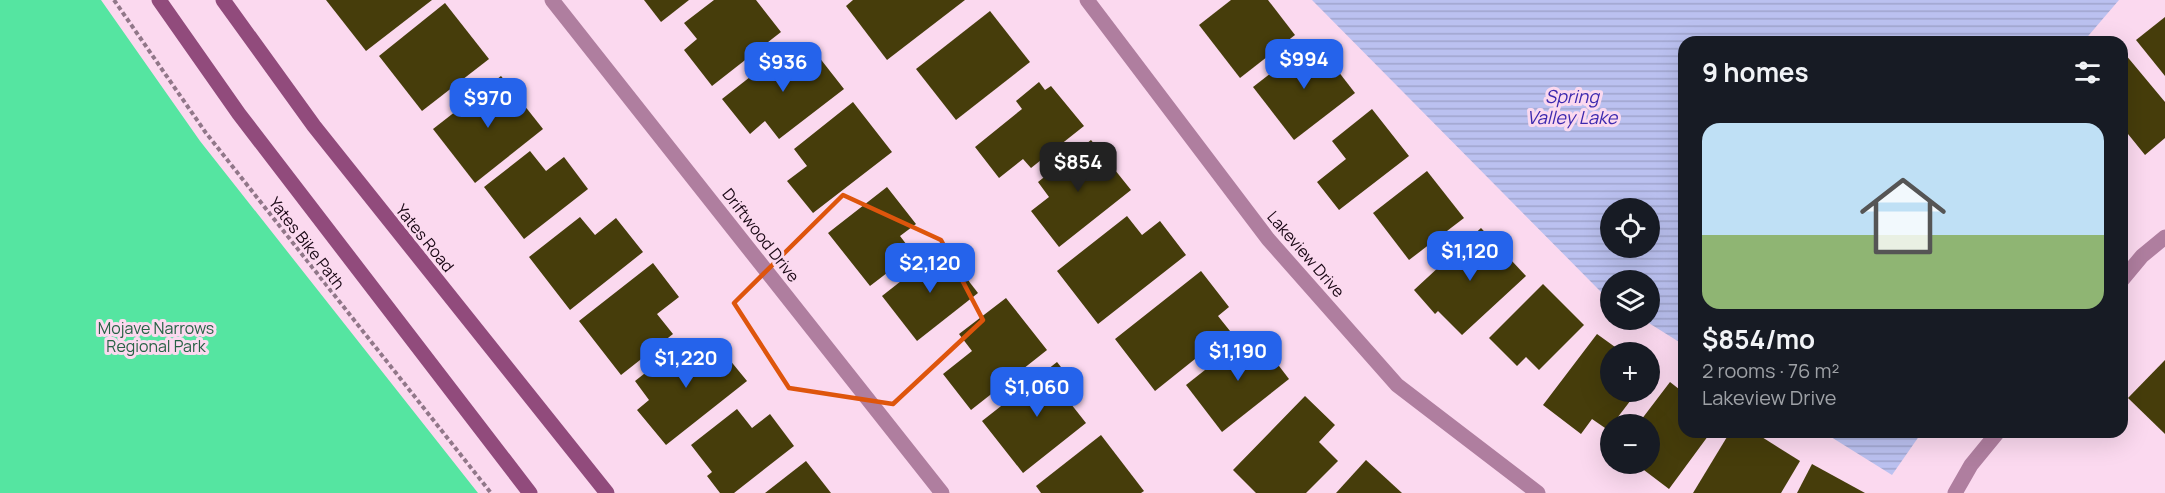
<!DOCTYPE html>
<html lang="en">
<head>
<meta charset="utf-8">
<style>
  :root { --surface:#171b24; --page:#20242c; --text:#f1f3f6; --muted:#9ea1a6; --line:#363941; --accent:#2563eb }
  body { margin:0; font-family:Manrope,sans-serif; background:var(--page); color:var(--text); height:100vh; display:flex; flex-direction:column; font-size:22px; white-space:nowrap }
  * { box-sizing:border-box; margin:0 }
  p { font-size:20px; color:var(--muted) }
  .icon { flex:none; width:33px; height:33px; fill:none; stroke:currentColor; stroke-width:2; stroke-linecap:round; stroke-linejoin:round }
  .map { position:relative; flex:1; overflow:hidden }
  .drawer { position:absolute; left:1678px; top:36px; width:450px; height:402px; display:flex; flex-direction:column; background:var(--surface); border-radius:18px; box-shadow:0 6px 24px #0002 }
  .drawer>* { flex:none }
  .controls { position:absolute; left:1600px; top:198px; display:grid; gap:12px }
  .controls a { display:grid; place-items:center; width:60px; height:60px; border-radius:50%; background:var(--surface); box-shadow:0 6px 24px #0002; font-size:30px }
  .price { position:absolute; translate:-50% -51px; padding:0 14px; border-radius:12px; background:var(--accent); color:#fff; font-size:20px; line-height:39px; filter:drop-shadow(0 2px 3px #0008) }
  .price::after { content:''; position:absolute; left:50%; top:36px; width:18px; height:14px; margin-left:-9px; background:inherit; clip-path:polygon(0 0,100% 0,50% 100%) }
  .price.current { background:#222; color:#fff }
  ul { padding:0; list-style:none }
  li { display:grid; align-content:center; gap:12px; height:318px; padding:0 24px }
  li+li { border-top:2px solid var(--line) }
  li span { display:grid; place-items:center; height:186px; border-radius:18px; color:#555 }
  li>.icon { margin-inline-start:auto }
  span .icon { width:108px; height:108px; fill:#fffc; stroke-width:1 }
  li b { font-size:26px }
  h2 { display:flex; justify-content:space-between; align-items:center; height:72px; padding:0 24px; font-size:26px }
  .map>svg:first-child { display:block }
  .green { fill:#55e5a1 }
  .water { fill:url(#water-rules); fill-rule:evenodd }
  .building { fill:#463d0b }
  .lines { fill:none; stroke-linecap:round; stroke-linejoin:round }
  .path { stroke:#917789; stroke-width:4; stroke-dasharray:4.5 3; stroke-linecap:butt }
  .minor { stroke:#af7e9f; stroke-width:15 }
  .tertiary { stroke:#af7e9f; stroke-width:15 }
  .secondary { stroke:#914b7c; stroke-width:15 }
  .marked { fill:none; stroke:#de550c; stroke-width:4.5; stroke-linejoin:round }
  .labels { text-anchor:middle; stroke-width:6; stroke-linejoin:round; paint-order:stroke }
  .street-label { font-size:16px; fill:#190714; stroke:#fbd9ef }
  .park-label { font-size:16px; fill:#276245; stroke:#fbd9ef }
  .water-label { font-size:18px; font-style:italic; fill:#3c29ae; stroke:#fbd9ef }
</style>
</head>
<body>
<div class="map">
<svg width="2165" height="493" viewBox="0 0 2165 493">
  <defs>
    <pattern id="water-rules" width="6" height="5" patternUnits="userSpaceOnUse" patternTransform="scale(1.5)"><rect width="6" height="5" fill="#bbc1f0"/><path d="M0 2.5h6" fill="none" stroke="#a0a4cd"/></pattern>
  </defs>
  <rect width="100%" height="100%" fill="#fbd9ef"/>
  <polygon class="green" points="0,0 101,0 200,141 478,493 0,493"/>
  <g class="water">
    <path d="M1312,0H2119L2083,42H1684V345L1644,320H1650V280H1611V298L1602,293ZM1611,208H1650V248H1611Z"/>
    <polygon points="1823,432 1922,432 1892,475"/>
  </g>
  <g class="building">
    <polygon points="326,0 432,0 366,51"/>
    <polygon points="644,0 689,0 661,22"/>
    <polygon points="714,0 756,0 781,32 712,86 684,50 697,39 684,23"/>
    <polygon points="853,0 965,0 887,60 846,6"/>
    <polygon points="1231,0 1268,0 1295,35 1240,78 1199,25"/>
    <polygon points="445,3 489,59 422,111 379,56"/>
    <polygon points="990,11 1030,62 956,120 916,69"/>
    <polygon points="2165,17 2165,76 2136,40"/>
    <polygon points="1314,40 1355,93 1294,140 1253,87"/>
    <polygon points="788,47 800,63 815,52 844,89 779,139 765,121 750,134 722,99"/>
    <polygon points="2125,54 2165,102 2165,138 2145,155 2128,134 2122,139 2122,56"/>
    <polygon points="501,76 543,129 475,183 433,129"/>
    <polygon points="1039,82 1045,90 1051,86 1084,126 1031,168 1023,159 999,178 975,147 1022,109 1016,101"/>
    <polygon points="853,102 892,152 813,213 787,181 807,166 794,149"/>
    <polygon points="1372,109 1409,156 1339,210 1317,182 1346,159 1332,141"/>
    <polygon points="1091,140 1131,190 1059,247 1031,211 1049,197 1038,182"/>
    <polygon points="530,151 546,171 564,157 588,189 524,239 484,187"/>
    <polygon points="1427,171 1464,218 1409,260 1373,213"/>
    <polygon points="887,187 916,224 900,236 913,253 870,286 828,233"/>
    <polygon points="1127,216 1142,235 1160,221 1186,255 1098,324 1057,271"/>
    <polygon points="580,217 595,235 616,218 643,252 570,310 529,257"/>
    <polygon points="1481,228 1526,276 1462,335 1438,311 1435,314 1414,290"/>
    <polygon points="943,248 978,293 917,341 882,296"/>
    <polygon points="653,263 679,297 657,314 673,334 621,375 579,321"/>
    <polygon points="1201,271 1229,307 1218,316 1230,331 1155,391 1115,339"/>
    <polygon points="1543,284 1584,325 1539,370 1526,357 1517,366 1489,338"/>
    <polygon points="1006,298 1047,350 971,410 943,374 972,351 959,334"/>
    <polygon points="1253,332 1289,379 1222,432 1186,385"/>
    <polygon points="1597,334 1622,352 1611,352 1611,392 1637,392 1608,430 1592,419 1581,434 1543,405"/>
    <polygon points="687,340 704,361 720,348 747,381 666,445 637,410 649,400 635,381"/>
    <polygon points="2165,360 2165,434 2128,398"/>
    <polygon points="1057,362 1083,395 1071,404 1086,423 1023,473 982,421"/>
    <polygon points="1670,382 1684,393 1684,432 1711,432 1669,489 1636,464 1650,464 1650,424 1638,424"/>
    <polygon points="1305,396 1335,425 1319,442 1338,461 1306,493 1256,493 1233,470"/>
    <polygon points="737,409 752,428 770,414 794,446 734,493 720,493 707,476 712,472 691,445"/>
    <polygon points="1730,432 1754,432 1800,461 1781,493 1693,493"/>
    <polygon points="1101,435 1144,491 1141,493 1041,493 1036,486"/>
    <polygon points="1366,460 1402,493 1336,493"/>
    <polygon points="806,461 831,493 765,493"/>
    <polygon points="1812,464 1865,493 1797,493"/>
  </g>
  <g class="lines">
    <polyline class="path" points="114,0 206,133 491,493"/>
    <g class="minor">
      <polyline points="552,0 942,493"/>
      <polyline points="1087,0 1268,239 1397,385 1538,493"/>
    </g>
    <g class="tertiary">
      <polyline points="2122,280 2142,256 2165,237"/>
      <polyline points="1955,493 1971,465 1998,432"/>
    </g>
    <g class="secondary">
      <polyline points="159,0 239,114 530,493"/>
      <polyline points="223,0 314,126 607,493"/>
    </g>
  </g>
  <path class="marked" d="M843,195L941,240L983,320L893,404L789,388L734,303Z"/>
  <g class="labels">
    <g class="street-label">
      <text transform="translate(761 235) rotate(52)" y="6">Driftwood Drive</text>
      <text transform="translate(425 238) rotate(51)" y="6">Yates Road</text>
      <text transform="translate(307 243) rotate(52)" y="6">Yates Bike Path</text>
      <text transform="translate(1306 254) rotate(49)" y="6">Lakeview Drive</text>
    </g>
    <g class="park-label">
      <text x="156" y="334">Mojave Narrows<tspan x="156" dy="18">Regional Park</tspan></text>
    </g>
    <g class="water-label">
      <text x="1572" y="103">Spring<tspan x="1572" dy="21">Valley Lake</tspan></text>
    </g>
  </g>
</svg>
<div class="controls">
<a><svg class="icon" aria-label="locate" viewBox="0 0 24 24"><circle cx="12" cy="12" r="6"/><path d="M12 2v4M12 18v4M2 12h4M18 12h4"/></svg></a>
<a><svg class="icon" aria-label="layers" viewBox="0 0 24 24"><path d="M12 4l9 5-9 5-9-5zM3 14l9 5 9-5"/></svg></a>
<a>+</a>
<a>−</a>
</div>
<b class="price" style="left:1304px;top:90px">$994</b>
<b class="price" style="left:783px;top:93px">$936</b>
<b class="price" style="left:488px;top:129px">$970</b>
<b class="price current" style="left:1078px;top:193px">$854</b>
<b class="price" style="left:1470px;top:282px">$1,120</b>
<b class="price" style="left:930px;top:294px">$2,120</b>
<b class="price" style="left:1238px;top:382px">$1,190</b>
<b class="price" style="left:686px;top:389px">$1,220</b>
<b class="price" style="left:1037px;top:418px">$1,060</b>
<section class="drawer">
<h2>9 homes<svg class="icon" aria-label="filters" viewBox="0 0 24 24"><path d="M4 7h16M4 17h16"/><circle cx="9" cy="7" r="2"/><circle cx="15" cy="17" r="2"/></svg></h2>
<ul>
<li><span style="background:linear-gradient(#bfe0f5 60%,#8fb573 0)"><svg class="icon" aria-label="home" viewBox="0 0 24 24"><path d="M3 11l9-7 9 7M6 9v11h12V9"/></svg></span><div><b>$854/mo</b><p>2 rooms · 76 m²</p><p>Lakeview Drive</p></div></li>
</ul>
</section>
</div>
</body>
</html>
